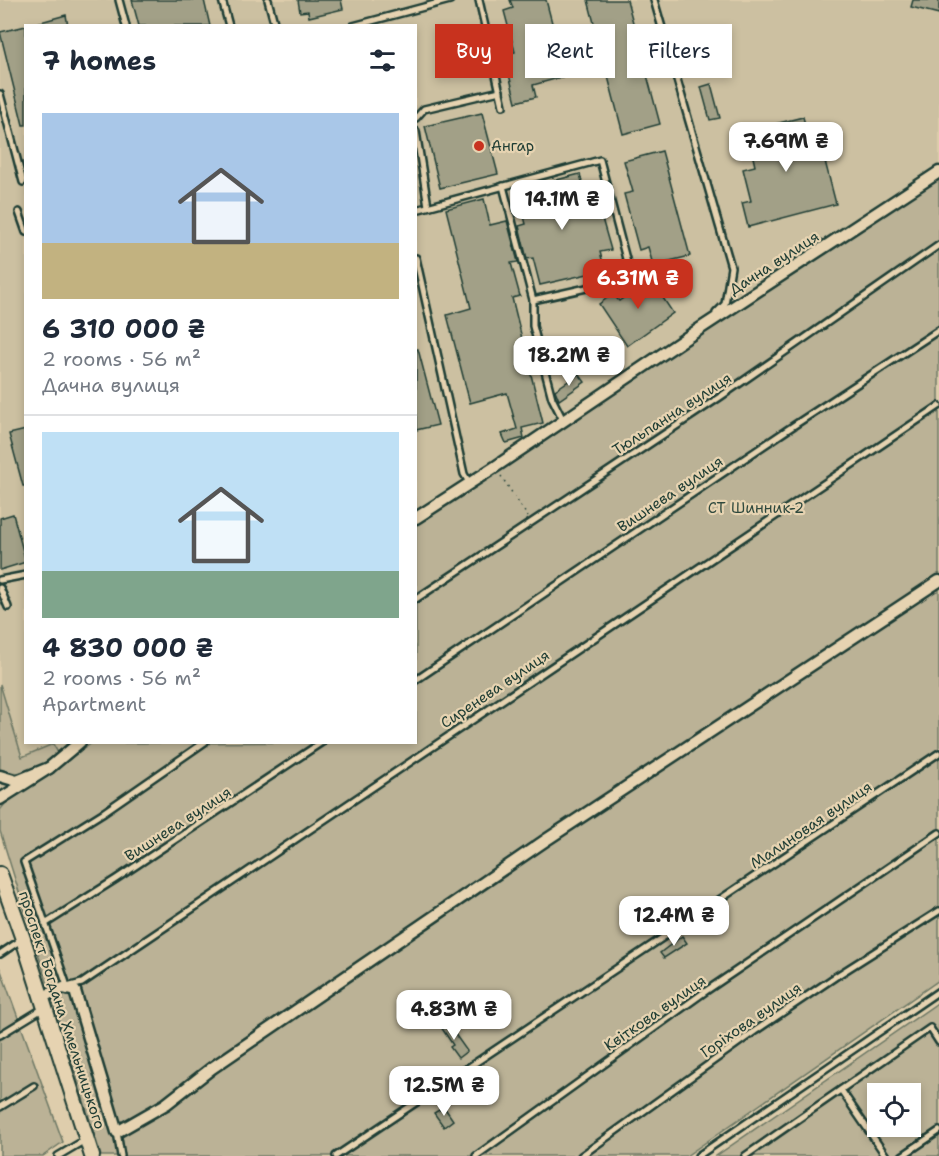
<!DOCTYPE html>
<html lang="en">
<head>
<meta charset="utf-8">
<style>
  :root { --surface:#fff; --page:#f6f6f7; --text:#1f2937; --muted:#747a83; --line:#e0e1e3; --accent:#c8321e }
  body { margin:0; font-family:"Shantell Sans",sans-serif; background:var(--page); color:var(--text); height:100vh; display:flex; flex-direction:column; font-size:22px; white-space:nowrap }
  * { box-sizing:border-box; margin:0 }
  p { font-size:20px; color:var(--muted) }
  .icon { flex:none; width:33px; height:33px; fill:none; stroke:currentColor; stroke-width:2; stroke-linecap:round; stroke-linejoin:round }
  .map { position:relative; flex:1; overflow:hidden }
  .sheet { position:absolute; left:24px; top:24px; width:393px; height:720px; display:flex; flex-direction:column; background:var(--surface); border-radius:0px; box-shadow:0 3px 9px #0003 }
  .sheet>* { flex:none }
  .top-card { position:absolute; left:435px; top:24px; width:414px; height:54px; display:flex; gap:12px }
  .tools { position:absolute; left:867px; top:1083px; display:grid; gap:12px }
  .tools a { display:grid; place-items:center; width:54px; height:54px; border-radius:0px; background:var(--surface); box-shadow:0 3px 9px #0003; font-size:30px }
  .price { position:absolute; translate:-50% -51px; padding:0 14px; border-radius:12px; background:#fff; color:#222; font-size:20px; line-height:39px; filter:drop-shadow(0 2px 3px #0008) }
  .price::after { content:''; position:absolute; left:50%; top:36px; width:18px; height:14px; margin-left:-9px; background:inherit; clip-path:polygon(0 0,100% 0,50% 100%) }
  .price.selected { background:var(--accent); color:#fff }
  ul { padding:0; list-style:none }
  li { display:grid; align-content:center; gap:12px; height:318px; padding:0 18px }
  li+li { border-top:2px solid var(--line) }
  li span { display:grid; place-items:center; height:186px; border-radius:0px; color:#555 }
  li>.icon { margin-inline-start:auto }
  span .icon { width:108px; height:108px; fill:#fffc; stroke-width:1 }
  li b { font-size:26px }
  h2 { display:flex; justify-content:space-between; align-items:center; height:72px; padding:0 18px; font-size:26px }
  .tag { padding:0 21px; border-radius:0px; background:var(--surface); box-shadow:0 3px 9px #0003; font-size:21px; line-height:54px }
  .tag.selected { background:var(--accent); color:#fff }
  .map>svg:first-child { display:block }
  .built { fill:#ccc0a1 }
  .green { fill:#bbb296; stroke:#6d7865; stroke-width:1.5; fill-rule:evenodd }
  .building { fill:#a2a087; stroke:#1f3d34; stroke-width:1.5 }
  .lines { fill:none; stroke-linecap:round; stroke-linejoin:round }
  .lane-casing { stroke:#1f3d34; stroke-width:10 }
  .street-casing { stroke:#1f3d34; stroke-width:15 }
  .secondary-casing { stroke:#1f3d34; stroke-width:18 }
  .path { stroke:#1f3d34; stroke-width:1.5; stroke-dasharray:1.5 4.5; stroke-linecap:butt }
  .lane { stroke:#e6d3b1; stroke-width:5 }
  .street { stroke:#e6d3b1; stroke-width:10 }
  .secondary { stroke:#e6d3b1; stroke-width:14 }
  .poi-dot { fill:#c8321e; stroke:#e6d3b1; stroke-width:2 }
  .labels { text-anchor:middle; stroke-width:4.5; stroke-linejoin:round; paint-order:stroke }
  .poi-label { font-size:15px; fill:#1f3d34; stroke:#e6d3b1; text-anchor:start }
  .street-label { font-size:15px; fill:#1f3d34; stroke:#e6d3b1 }
  .park-label { font-size:15px; fill:#2f493e; stroke:#e6d3b1 }
</style>
</head>
<body>
<div class="map">
<svg width="939" height="1156" viewBox="0 0 939 1156">
  <rect width="100%" height="100%" fill="#decdac"/>
  <filter id="ink" filterUnits="userSpaceOnUse"><feTurbulence type="fractalNoise" baseFrequency=".0167" numOctaves="2"/><feDisplacementMap in="SourceGraphic" scale="12" xChannelSelector="R" yChannelSelector="G"/><feConvolveMatrix kernelMatrix="1 2 1 2 8 2 1 2 1" color-interpolation-filters="sRGB"/></filter>
  <g filter="url(#ink)">
    <polygon class="built" points="0,0 939,0 939,168 416,520 416,26 26,26 26,742 87,743 0,801"/>
    <g class="green">
      <polygon points="939,172 939,980 686,1156 101,1156 0,831 0,810 5,804 92,743 416,742 416,523"/>
      <path d="M0,684L22,757L53,744L60,756C39,771 26,776 0,771Z"/>
      <polygon points="0,968 63,1142 43,1156 0,1156"/>
      <path d="M939,1002V1156H716ZM878,1094H910V1126H878Z"/>
    </g>
    <g class="building">
      <polygon points="132,0 204,0 210,26 139,26"/>
      <polygon points="298,0 341,0 343,9 309,17 308,11 300,12"/>
      <polygon points="510,0 546,0 566,76 533,85 536,97 516,102 504,55 515,52 504,11 513,8"/>
      <polygon points="588,0 627,0 660,124 623,134"/>
      <polygon points="913,0 939,0 939,14 911,7"/>
      <polygon points="66,15 68,26 38,26 37,23"/>
      <polygon points="26,26 26,125 23,125 0,32"/>
      <polygon points="711,84 720,118 710,120 701,87"/>
      <polygon points="482,113 498,174 440,188 425,126"/>
      <polygon points="803,117 806,128 816,126 836,204 748,227 742,203 751,201 743,169 755,166 747,131"/>
      <polygon points="662,151 690,256 653,265 648,247 639,250 624,194 633,192 624,161"/>
      <polygon points="580,174 591,218 601,215 611,250 600,252 605,270 540,285 533,258 527,259 519,226 526,224 517,190"/>
      <polygon points="484,199 490,225 507,221 509,228 518,262 511,263 520,296 512,298 543,423 522,428 524,438 506,443 502,434 517,429 507,393 470,403 447,315 471,308 446,209"/>
      <polygon points="656,275 669,293 663,298 673,313 627,346 599,304 613,294 619,301"/>
      <polygon points="416,349 418,349 438,425 416,430"/>
      <polygon points="579,374 585,382 559,400 555,390"/>
      <polygon points="26,430 26,486 23,486 9,434"/>
      <polygon points="13,514 26,562 0,570 0,518"/>
      <polygon points="682,936 687,943 664,958 660,953"/>
      <polygon points="447,1023 467,1051 458,1058 450,1047 453,1045 441,1027"/>
      <polygon points="444,1107 453,1120 444,1127 434,1113"/>
    </g>
    <g class="lines">
      <g class="lane-casing">
        <g id="lane">
          <polyline points="119,0 126,26"/>
          <polyline points="222,0 229,26"/>
          <polyline points="268,0 275,26"/>
          <polyline points="479,0 503,106"/>
          <polyline points="654,0 731,267 725,304 716,313"/>
          <polyline points="353,26 450,0"/>
          <polyline points="0,94 23,182"/>
          <polyline points="416,118 424,109 500,91"/>
          <polyline points="416,131 428,206"/>
          <polyline points="503,186 533,300 533,326 552,398 563,420"/>
          <polyline points="416,210 600,160 631,278 533,300"/>
          <polyline points="19,212 26,232"/>
          <polyline points="416,258 464,474 470,484"/>
          <polyline points="0,580 26,575"/>
          <polyline points="0,588 8,607"/>
          <polyline points="416,599 720,397 939,245"/>
          <polyline points="416,680 787,430 939,330"/>
          <polyline points="205,742 104,812 24,862 66,983 63,988 82,983 939,406"/>
          <polyline points="45,924 116,879 322,742"/>
          <polyline points="0,954 21,940"/>
          <polyline points="0,1035 44,1008"/>
          <polyline points="841,1090 886,1156"/>
          <polyline points="0,1107 34,1086"/>
          <polyline points="117,1132 121,1156"/>
          <polyline points="58,1156 85,1140"/>
          <polyline points="336,1156 939,753"/>
          <polyline points="476,1156 706,991 939,833"/>
          <polyline points="581,1156 755,1031 835,977 939,911"/>
          <polyline points="698,1156 939,991"/>
          <polyline points="745,1156 930,1028 939,1042"/>
          <polyline points="902,1156 939,1131"/>
        </g>
      </g>
      <g class="street-casing">
        <g id="street">
          <polyline points="416,518 495,467 701,328 939,172"/>
          <polyline points="49,768 80,742"/>
          <polyline points="0,776 17,781 49,768 0,799"/>
          <polyline points="42,997 63,988 75,991 117,1132 166,1104 212,1068 546,840 939,581"/>
        </g>
      </g>
      <g class="secondary-casing">
        <polyline id="secondary" points="0,874 23,939 92,1156"/>
      </g>
      <polyline class="path" points="501,476 528,517"/>
      <use href="#lane" class="lane"/>
      <use href="#street" class="street"/>
      <use href="#secondary" class="secondary"/>
    </g>
  </g>
  <circle class="poi-dot" cx="479" cy="146" r="6"/>
  <g class="labels">
    <g class="poi-label">
      <text x="491" y="151">Ангар</text>
    </g>
    <g class="street-label">
      <text transform="translate(774 263) rotate(-33)" y="5">Дачна вулиця</text>
      <text transform="translate(672 414) rotate(-33)" y="5">Тюльпанна вулиця</text>
      <text transform="translate(670 494) rotate(-34)" y="5">Вишнева вулиця</text>
      <text transform="translate(495 689) rotate(-34)" y="5">Сиренева вулиця</text>
      <text transform="translate(178 824) rotate(-33)" y="5">Вишнева вулиця</text>
      <text transform="translate(811 825) rotate(-34)" y="5">Малиновая вулиця</text>
      <text transform="translate(62 1010) rotate(72)" y="5">проспект Богдана Хмельницького</text>
      <text transform="translate(655 1013) rotate(-35)" y="5">Квіткова вулиця</text>
      <text transform="translate(751 1020) rotate(-35)" y="5">Горіхова вулиця</text>
    </g>
    <g class="park-label">
      <text x="756" y="513">СТ Шинник-2</text>
    </g>
  </g>
</svg>
<div class="tools">
<a><svg class="icon" aria-label="locate" viewBox="0 0 24 24"><circle cx="12" cy="12" r="6"/><path d="M12 2v4M12 18v4M2 12h4M18 12h4"/></svg></a>
</div>
<b class="price" style="left:786px;top:173px">7.69M ₴</b>
<b class="price" style="left:562px;top:231px">14.1M ₴</b>
<b class="price selected" style="left:638px;top:310px">6.31M ₴</b>
<b class="price" style="left:569px;top:387px">18.2M ₴</b>
<b class="price" style="left:674px;top:947px">12.4M ₴</b>
<b class="price" style="left:454px;top:1041px">4.83M ₴</b>
<b class="price" style="left:444px;top:1117px">12.5M ₴</b>
<div class="top-card">
<a class="tag selected">Buy</a>
<a class="tag">Rent</a>
<a class="tag">Filters</a>
</div>
<section class="sheet">
<h2>7 homes<svg class="icon" aria-label="filters" viewBox="0 0 24 24"><path d="M4 7h16M4 17h16"/><circle cx="9" cy="7" r="2"/><circle cx="15" cy="17" r="2"/></svg></h2>
<ul>
<li><span style="background:linear-gradient(#a9c7e8 70%,#c2b280 0)"><svg class="icon" aria-label="home" viewBox="0 0 24 24"><path d="M3 11l9-7 9 7M6 9v11h12V9"/></svg></span><div><b>6 310 000 ₴</b><p>2 rooms · 56 m²</p><p>Дачна вулиця</p></div></li>
<li><span style="background:linear-gradient(#bfe0f5 75%,#7fa58c 0)"><svg class="icon" aria-label="home" viewBox="0 0 24 24"><path d="M3 11l9-7 9 7M6 9v11h12V9"/></svg></span><div><b>4 830 000 ₴</b><p>2 rooms · 56 m²</p><p>Apartment</p></div></li>
</ul>
</section>
</div>
</body>
</html>
